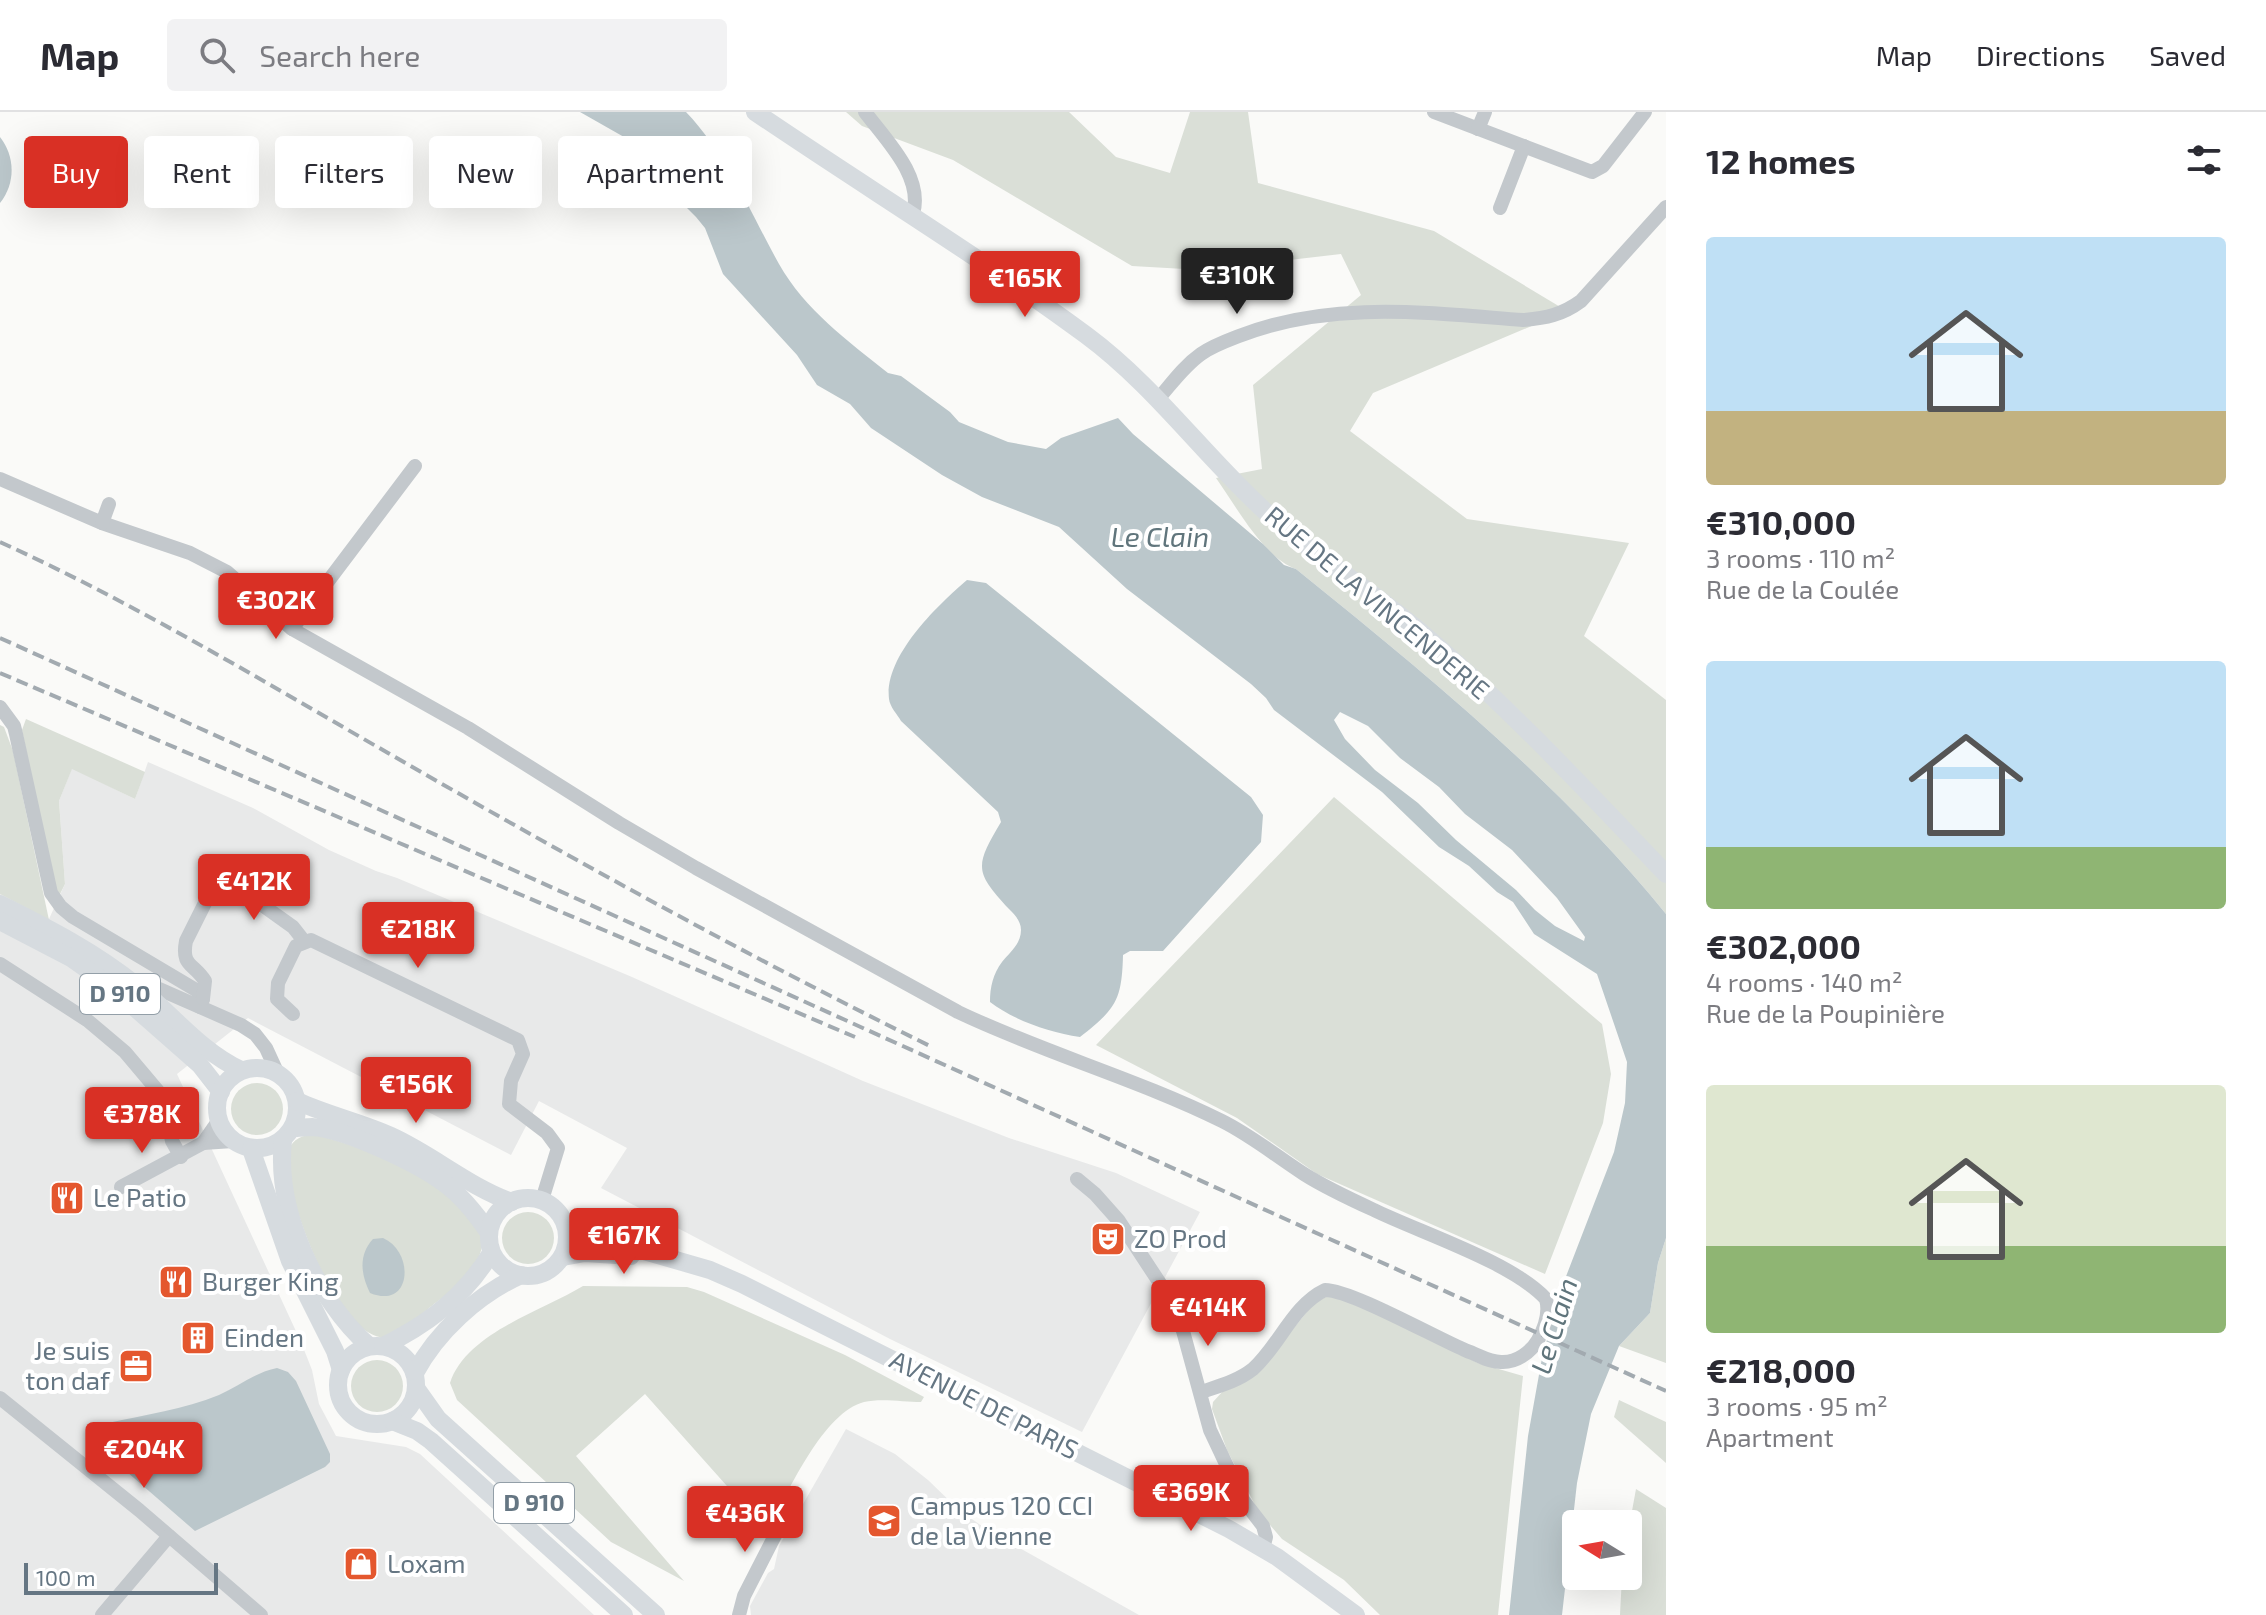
<!DOCTYPE html>
<html lang="en">
<head>
<meta charset="utf-8">
<style>
  :root { --surface:#fff; --page:#f2f2f3; --text:#2b2b33; --muted:#7c7c81; --line:#e1e1e2; --accent:#d93025 }
  body { margin:0; font-family:"Exo 2",sans-serif; background:var(--page); color:var(--text); height:100vh; display:flex; flex-direction:column; font-size:30px; white-space:nowrap }
  * { box-sizing:border-box; margin:0 }
  p { font-size:26px; color:var(--muted) }
  .icon { flex:none; width:44px; height:44px; fill:none; stroke:currentColor; stroke-width:2; stroke-linecap:round; stroke-linejoin:round }
  .map { position:relative; flex:1; overflow:hidden }
  .side { display:flex; flex-direction:column; background:var(--surface); width:600px }
  .side>* { flex:none }
  .hud { position:absolute; left:24px; top:24px; width:760px; height:72px; display:flex; gap:16px }
  .needle { width:52px; rotate:281deg }
  .fabs { position:absolute; left:1562px; top:1398px; display:grid; gap:16px }
  .fabs a { display:grid; place-items:center; width:80px; height:80px; border-radius:8px; background:var(--surface); box-shadow:0 8px 32px #0002; font-size:40px }
  .scale { position:absolute; left:24px; bottom:20px; width:194px; box-sizing:border-box; padding-left:8px; border:4px solid #657683; border-top:0; font-size:22px; line-height:28px; white-space:nowrap; color:#657683; -webkit-text-stroke:6px #fff; paint-order:stroke }
  .price { position:absolute; translate:-50% -68px; padding:0 18px; border-radius:8px; background:var(--accent); color:#fff; font-size:26px; line-height:52px; filter:drop-shadow(0 2px 4px #0008) }
  .price::after { content:''; position:absolute; left:50%; top:48px; width:24px; height:18px; margin-left:-12px; background:inherit; clip-path:polygon(0 0,100% 0,50% 100%) }
  .price.selected { background:#222; color:#fff }
  ul { padding:0; list-style:none }
  li { display:grid; align-content:center; gap:16px; height:424px; padding:0 40px }
  li span { display:grid; place-items:center; height:248px; border-radius:8px; color:#555 }
  li>.icon { margin-inline-start:auto }
  span .icon { width:144px; height:144px; fill:#fffc; stroke-width:1 }
  li b { font-size:34px }
  h2 { display:flex; justify-content:space-between; align-items:center; height:96px; padding:0 40px; font-size:34px }
  .pill { padding:0 28px; border-radius:8px; background:var(--surface); box-shadow:0 8px 32px #0002; font-size:28px; line-height:72px }
  .pill.selected { background:var(--accent); color:#fff }
  header { display:flex; align-items:center; gap:48px; box-sizing:border-box; height:112px; padding:0 40px; background:var(--surface); border-bottom:2px solid var(--line) }
  header strong { font-size:38px }
  nav { display:flex; gap:44px; margin-inline-start:auto; font-size:28px }
  .search { width:560px; height:72px; background:var(--page); display:flex; align-items:center; gap:20px; box-sizing:border-box; padding:0 28px; border-radius:8px; color:var(--muted); font-size:30px }
  main { display:flex; flex:1; min-height:0 }
  .map>svg:first-child { display:block }
  .built { fill:#e8e9e9 }
  .green { fill:#dadfd7 }
  .water { fill:#bbc7cb; fill-rule:evenodd }
  .lines { fill:none; stroke-linecap:round; stroke-linejoin:round }
  .minor { stroke:#c3c8cc; stroke-width:14 }
  .major { stroke:#d6dbdf; stroke-width:18 }
  .rail { stroke:#a2aab0; stroke-width:4; stroke-dasharray:12 6; stroke-linecap:butt }
  .labels { text-anchor:middle; stroke-width:8; stroke-linejoin:round; paint-order:stroke }
  .shield { fill:#fff; stroke:#939fa8; stroke-width:2 }
  .shield-label { font-size:24px; font-weight:bold; fill:#657683 }
  .street-label { font-size:26px; fill:#657683; stroke:#fff }
  .poi-label { font-size:26px; fill:#657683; stroke:#fff; text-anchor:start }
  .water-label { font-size:28px; font-style:italic; fill:#60757c; stroke:#fff }
</style>
</head>
<body>
<header>
<strong>Map</strong>
<div class="search"><svg class="icon" aria-label="search" viewBox="0 0 24 24"><circle cx="10" cy="10" r="6"/><path d="M15 15l6 6"/></svg>Search here</div>
<nav><a>Map</a><a>Directions</a><a>Saved</a></nav>
</header>
<main>
<div class="map">
<svg width="1666" height="1503" viewBox="0 0 1666 1503">
  <rect width="100%" height="100%" fill="#fafaf8"/>
  <g class="built">
    <polygon points="148,650 253,696 329,738 376,759 397,766 632,865 863,969 1009,1026 1116,1061 1200,1100 1082,1320 890,1227 601,1076 627,1036 539,989 511,1043 248,906 177,962 301,1230 312,1258 319,1292 336,1324 406,1335 420,1342 594,1503 0,1503 0,782 49,807 65,772 59,689 72,656 135,687"/>
    <polygon points="846,1317 895,1342 928,1368 959,1398 989,1419 1139,1503 751,1503 750,1494 768,1461 774,1457 779,1434"/>
  </g>
  <g class="green">
    <path d="M846,0H1069L1116,45L1170,61L1190,0H1248L1258,71L1434,119L1567,199L1373,281L1350,319L1467,407L1629,431L1584,524L1666,588V802C1560,671 1426,562 1296,457C1263,445 1236,394 1216,366L1262,357L1253,273L1361,183L1341,142L1202,158L1132,154L953,48L862,14Z"/>
    <polygon points="26,607 145,660 135,687 72,657 59,689 65,772 59,784 53,771 22,618"/>
    <polygon points="0,613 4,615 13,639 49,808 0,782"/>
    <polygon points="1334,685 1602,912 1611,962 1603,1011 1545,1162 1317,1062 1237,1006 1096,933"/>
    <circle cx="257" cy="997" r="26"/>
    <path d="M313,1022C357,1033 419,1056 453,1086C465,1097 474,1113 483,1126C482,1156 457,1175 434,1192C424,1200 401,1222 390,1225C341,1237 279,1076 289,1038C292,1027 304,1023 313,1022Z"/>
    <circle cx="528" cy="1126" r="26"/>
    <polygon points="1666,1126 1666,1251 1619,1234 1650,1201 1658,1151"/>
    <path d="M583,1174L687,1175L704,1180L845,1243L924,1285L921,1290C904,1290 881,1286 864,1290C822,1301 787,1383 767,1419L645,1282L576,1344L684,1469L611,1430L457,1288L450,1271C466,1221 542,1199 583,1174Z"/>
    <polygon points="1326,1185 1341,1185 1478,1251 1523,1264 1498,1503 1380,1503 1344,1468 1282,1427 1258,1399 1227,1338 1212,1297 1213,1290 1223,1279 1256,1262 1315,1190"/>
    <circle cx="377" cy="1274" r="26"/>
    <polygon points="1619,1288 1666,1310 1666,1351 1614,1305"/>
    <polygon points="1636,1377 1666,1396 1666,1503 1620,1503 1622,1464 1628,1464 1628,1421"/>
  </g>
  <g class="water">
    <path d="M580,0H686C728,44 750,100 779,152C805,198 848,229 888,261L901,264L950,300L959,310L1008,330L1046,337L1061,326L1118,306L1133,322L1263,432L1284,453L1296,457C1426,562 1560,671 1666,802V1126L1658,1151L1650,1201L1619,1234L1591,1302L1577,1371L1562,1503H1509L1528,1324L1542,1246L1560,1180L1614,1040L1625,991L1627,950L1597,862L1534,822L1513,790L1497,780L1469,754L1439,735L1382,680L1274,598L1266,586L1251,572L1127,477L1059,415L982,385L942,363L871,316L850,292L817,273L797,243L723,162L705,116L696,105L652,61L624,25ZM1340,600L1368,614L1400,646L1439,675L1465,702L1512,738L1557,786L1585,825L1584,829L1555,814L1535,798L1516,778L1456,728L1418,691L1375,658L1345,627L1334,608Z"/>
    <path d="M0,25C15,44 16,71 0,91Z"/>
    <path d="M967,468L986,471L1251,685L1263,703L1261,730L1163,839H1130L1123,843C1122,888 1116,897 1080,925C1049,920 1015,909 990,890C990,875 993,862 1002,850C1010,840 1021,832 1021,818C1021,809 1015,803 1009,797C975,760 974,755 1001,710L998,700L901,609C897,602 890,595 889,587C884,544 938,493 967,468Z"/>
    <path d="M383,1126C415,1140 412,1198 370,1181C361,1163 358,1143 373,1127Z"/>
    <path d="M277,1256L288,1260L296,1269L330,1342V1350L325,1355L195,1419L96,1333C94,1321 98,1316 108,1311C145,1303 184,1297 219,1283C239,1274 256,1260 277,1256Z"/>
  </g>
  <g class="lines">
    <g class="minor">
      <path d="M865,0C886,28 924,65 913,102"/>
      <polyline points="1434,0 1592,60 1603,54 1645,0"/>
      <polyline points="1478,17 1485,0"/>
      <polyline points="1500,96 1524,34"/>
      <path d="M1159,286C1172,271 1184,254 1201,242C1212,234 1226,229 1239,224C1331,188 1428,201 1523,208C1546,206 1562,203 1581,189L1666,95"/>
      <polyline points="0,367 102,411 190,441 227,460 292,517 415,354"/>
      <polyline points="102,411 109,392"/>
      <path d="M292,517L468,616L619,711L696,756L958,900C1044,941 1137,967 1222,1009C1252,1024 1276,1044 1304,1062C1326,1076 1350,1087 1374,1098C1421,1121 1512,1150 1546,1187C1550,1201 1545,1215 1538,1228C1531,1240 1517,1250 1503,1250C1490,1251 1479,1243 1467,1239C1436,1226 1351,1178 1325,1178C1293,1193 1279,1234 1253,1257C1238,1269 1219,1274 1201,1280"/>
      <polyline points="0,595 14,614 16,622 51,781 61,795 73,805 196,878 203,887 200,895"/>
      <polyline points="0,852 87,908 125,940 163,985 172,1029 181,1045"/>
      <polyline points="138,875 159,877 241,913 255,922 266,936 277,960"/>
      <path d="M203,887L205,869C194,851 181,855 186,829L215,771L233,772L293,815L304,829"/>
      <polyline points="293,902 277,887 278,871 296,834 311,828 518,928 523,942 511,969 509,992 547,1021 558,1036 542,1088"/>
      <polyline points="203,1031 233,1029"/>
      <polyline points="1077,1067 1095,1082 1119,1109 1165,1179 1183,1219 1210,1318 1243,1388 1263,1414 1266,1425 1263,1437"/>
      <polyline points="121,1075 203,1031 219,1008"/>
      <polyline points="0,1286 139,1398 261,1503"/>
      <polyline points="102,1503 169,1424"/>
      <polyline points="739,1503 744,1484 790,1394"/>
    </g>
    <g class="major">
      <path d="M755,0C865,75 979,144 1086,223C1155,274 1204,344 1267,401C1313,443 1368,476 1416,516C1505,591 1585,677 1666,762"/>
      <path d="M0,792C48,816 95,840 137,874C171,901 201,940 241,958"/>
      <polyline points="0,809 71,846 109,873 200,953 221,980"/>
      <circle cx="257" cy="996" r="40"/>
      <path d="M297,989C327,1003 360,1010 391,1024C433,1043 469,1075 512,1090"/>
      <path d="M293,1016C299,1016 306,1015 312,1015C345,1017 417,1051 444,1071C462,1084 477,1103 489,1121"/>
      <path d="M283,1029C275,1099 317,1188 369,1234"/>
      <polyline points="251,1037 290,1149 335,1239 341,1258"/>
      <circle cx="528" cy="1125" r="39"/>
      <polyline points="566,1113 592,1124 710,1158 742,1172 1229,1417 1277,1445 1356,1503"/>
      <polyline points="563,1145 585,1141 631,1144"/>
      <circle cx="377" cy="1273" r="39"/>
      <path d="M383,1234C427,1213 466,1183 491,1141"/>
      <path d="M415,1261C437,1220 477,1183 521,1163"/>
      <polyline points="416,1276 438,1307 656,1503"/>
      <polyline points="392,1309 417,1319 431,1329 624,1503"/>
    </g>
    <g class="rail">
      <path d="M0,430C134,491 261,568 388,641C567,744 747,844 932,935"/>
      <polyline points="0,526 1666,1279"/>
      <polyline points="0,561 855,925"/>
    </g>
  </g>
  <defs>
    <g id="restaurant-square" transform="scale(1.8)"><rect x="-9" y="-9" width="18" height="18" rx="4" fill="#e4572e" stroke="#fff"/><path d="M-5-6h1v4h1v-4h1v4h1v-4h1v5L-1.5 .5V6h-2V.5L-5-1ZM5-6V6H3V1.5H1.5Q1.5-4 5-6Z" fill="#fff"/></g>
    <g id="theatre-square" transform="scale(1.8)"><rect x="-9" y="-9" width="18" height="18" rx="4" fill="#e4572e" stroke="#fff"/><path d="M-5-5.5Q0-4 5-5.5V0Q5 5 0 6Q-5 5-5 0ZM-3.3-2.5H-1v1.5H-3.3ZM1-2.5H3.3v1.5H1ZM-2.8 1Q0 5.5 2.8 1Z" fill="#fff"/></g>
    <g id="building-square" transform="scale(1.8)"><rect x="-9" y="-9" width="18" height="18" rx="4" fill="#e4572e" stroke="#fff"/><path d="M-4-6H4V6H1V3H-1V6H-4ZM-2.5-4.3h1.7v1.8h-1.7ZM.8-4.3h1.7v1.8H.8ZM-2.5-1h1.7V.8h-1.7ZM.8-1h1.7V.8H.8Z" fill="#fff"/></g>
    <g id="office-square" transform="scale(1.8)"><rect x="-9" y="-9" width="18" height="18" rx="4" fill="#e4572e" stroke="#fff"/><path d="M-6-3h4V-5.5h4V-3h4V5H-6ZM-1-4.5V-3h2v-1.5ZM-6 0V1H6V0Z" fill="#fff"/></g>
    <g id="university-square" transform="scale(1.8)"><rect x="-9" y="-9" width="18" height="18" rx="4" fill="#e4572e" stroke="#fff"/><path d="M0-5L7-2L0 1L-7-2ZM-4 1L0 2.5L4 1V4Q0 6-4 4Z" fill="#fff"/></g>
    <g id="shop-square" transform="scale(1.8)"><rect x="-9" y="-9" width="18" height="18" rx="4" fill="#e4572e" stroke="#fff"/><path d="M-5-2.5h2.3a2.7 3.5 0 0 1 5.4 0H5L5.5 6h-11ZM-1.5-2.5h3a1.5 2.3 0 0 0-3 0Z" fill="#fff"/></g>
  </defs>
  <g fill-rule="evenodd">
    <use href="#restaurant-square" x="67" y="1086"/>
    <use href="#theatre-square" x="1108" y="1127"/>
    <use href="#restaurant-square" x="176" y="1170"/>
    <use href="#building-square" x="198" y="1226"/>
    <use href="#office-square" x="136" y="1254"/>
    <use href="#university-square" x="884" y="1409"/>
    <use href="#shop-square" x="361" y="1452"/>
  </g>
  <g class="labels">
    <g class="shield">
      <rect x="80" y="862" width="80" height="40" rx="6"/>
      <rect x="494" y="1371" width="80" height="40" rx="6"/>
    </g>
    <g class="shield-label">
      <text x="120" y="890">D 910</text>
      <text x="534" y="1399">D 910</text>
    </g>
    <g class="street-label">
      <text transform="translate(1377 491) rotate(40)" y="9">RUE DE LA VINCENDERIE</text>
      <text transform="translate(984 1293) rotate(27)" y="9">AVENUE DE PARIS</text>
    </g>
    <g class="poi-label">
      <text x="93" y="1095">Le Patio</text>
      <text x="1134" y="1136">ZO Prod</text>
      <text x="202" y="1179">Burger King</text>
      <text x="224" y="1235">Einden</text>
      <text x="110" y="1248" text-anchor="end">Je suis<tspan x="110" dy="30">ton daf</tspan></text>
      <text x="910" y="1403">Campus 120 CCI<tspan x="910" dy="30">de la Vienne</tspan></text>
      <text x="387" y="1461">Loxam</text>
    </g>
    <g class="water-label">
      <text x="1160" y="435">Le Clain</text>
      <text transform="translate(1554 1214) rotate(-73)" y="10">Le Clain</text>
    </g>
  </g>
</svg>
<div class="fabs">
<a><svg class="needle" viewBox="-14 -14 28 28"><path d="M0-13l5 13h-10z" fill="#e53935"/><path d="M0 13l5-13h-10z" fill="#7c7c81"/></svg></a>
</div>
<div class="scale">100 m</div>
<b class="price selected" style="left:1237px;top:204px">€310K</b>
<b class="price" style="left:1025px;top:207px">€165K</b>
<b class="price" style="left:276px;top:529px">€302K</b>
<b class="price" style="left:254px;top:810px">€412K</b>
<b class="price" style="left:418px;top:858px">€218K</b>
<b class="price" style="left:416px;top:1013px">€156K</b>
<b class="price" style="left:142px;top:1043px">€378K</b>
<b class="price" style="left:624px;top:1164px">€167K</b>
<b class="price" style="left:1208px;top:1236px">€414K</b>
<b class="price" style="left:144px;top:1378px">€204K</b>
<b class="price" style="left:1191px;top:1421px">€369K</b>
<b class="price" style="left:745px;top:1442px">€436K</b>
<div class="hud">
<a class="pill selected">Buy</a>
<a class="pill">Rent</a>
<a class="pill">Filters</a>
<a class="pill">New</a>
<a class="pill">Apartment</a>
</div>
</div>
<section class="side">
<h2>12 homes<svg class="icon" aria-label="filters" viewBox="0 0 24 24"><path d="M4 7h16M4 17h16"/><circle cx="9" cy="7" r="2"/><circle cx="15" cy="17" r="2"/></svg></h2>
<ul>
<li><span style="background:linear-gradient(#bfe0f5 70%,#c2b280 0)"><svg class="icon" aria-label="home" viewBox="0 0 24 24"><path d="M3 11l9-7 9 7M6 9v11h12V9"/></svg></span><div><b>€310,000</b><p>3 rooms · 110 m²</p><p>Rue de la Coulée</p></div></li>
<li><span style="background:linear-gradient(#bfe0f5 75%,#8fb573 0)"><svg class="icon" aria-label="home" viewBox="0 0 24 24"><path d="M3 11l9-7 9 7M6 9v11h12V9"/></svg></span><div><b>€302,000</b><p>4 rooms · 140 m²</p><p>Rue de la Poupinière</p></div></li>
<li><span style="background:linear-gradient(#dfe7d0 65%,#8fb573 0)"><svg class="icon" aria-label="home" viewBox="0 0 24 24"><path d="M3 11l9-7 9 7M6 9v11h12V9"/></svg></span><div><b>€218,000</b><p>3 rooms · 95 m²</p><p>Apartment</p></div></li>
</ul>
</section>
</main>
</body>
</html>
